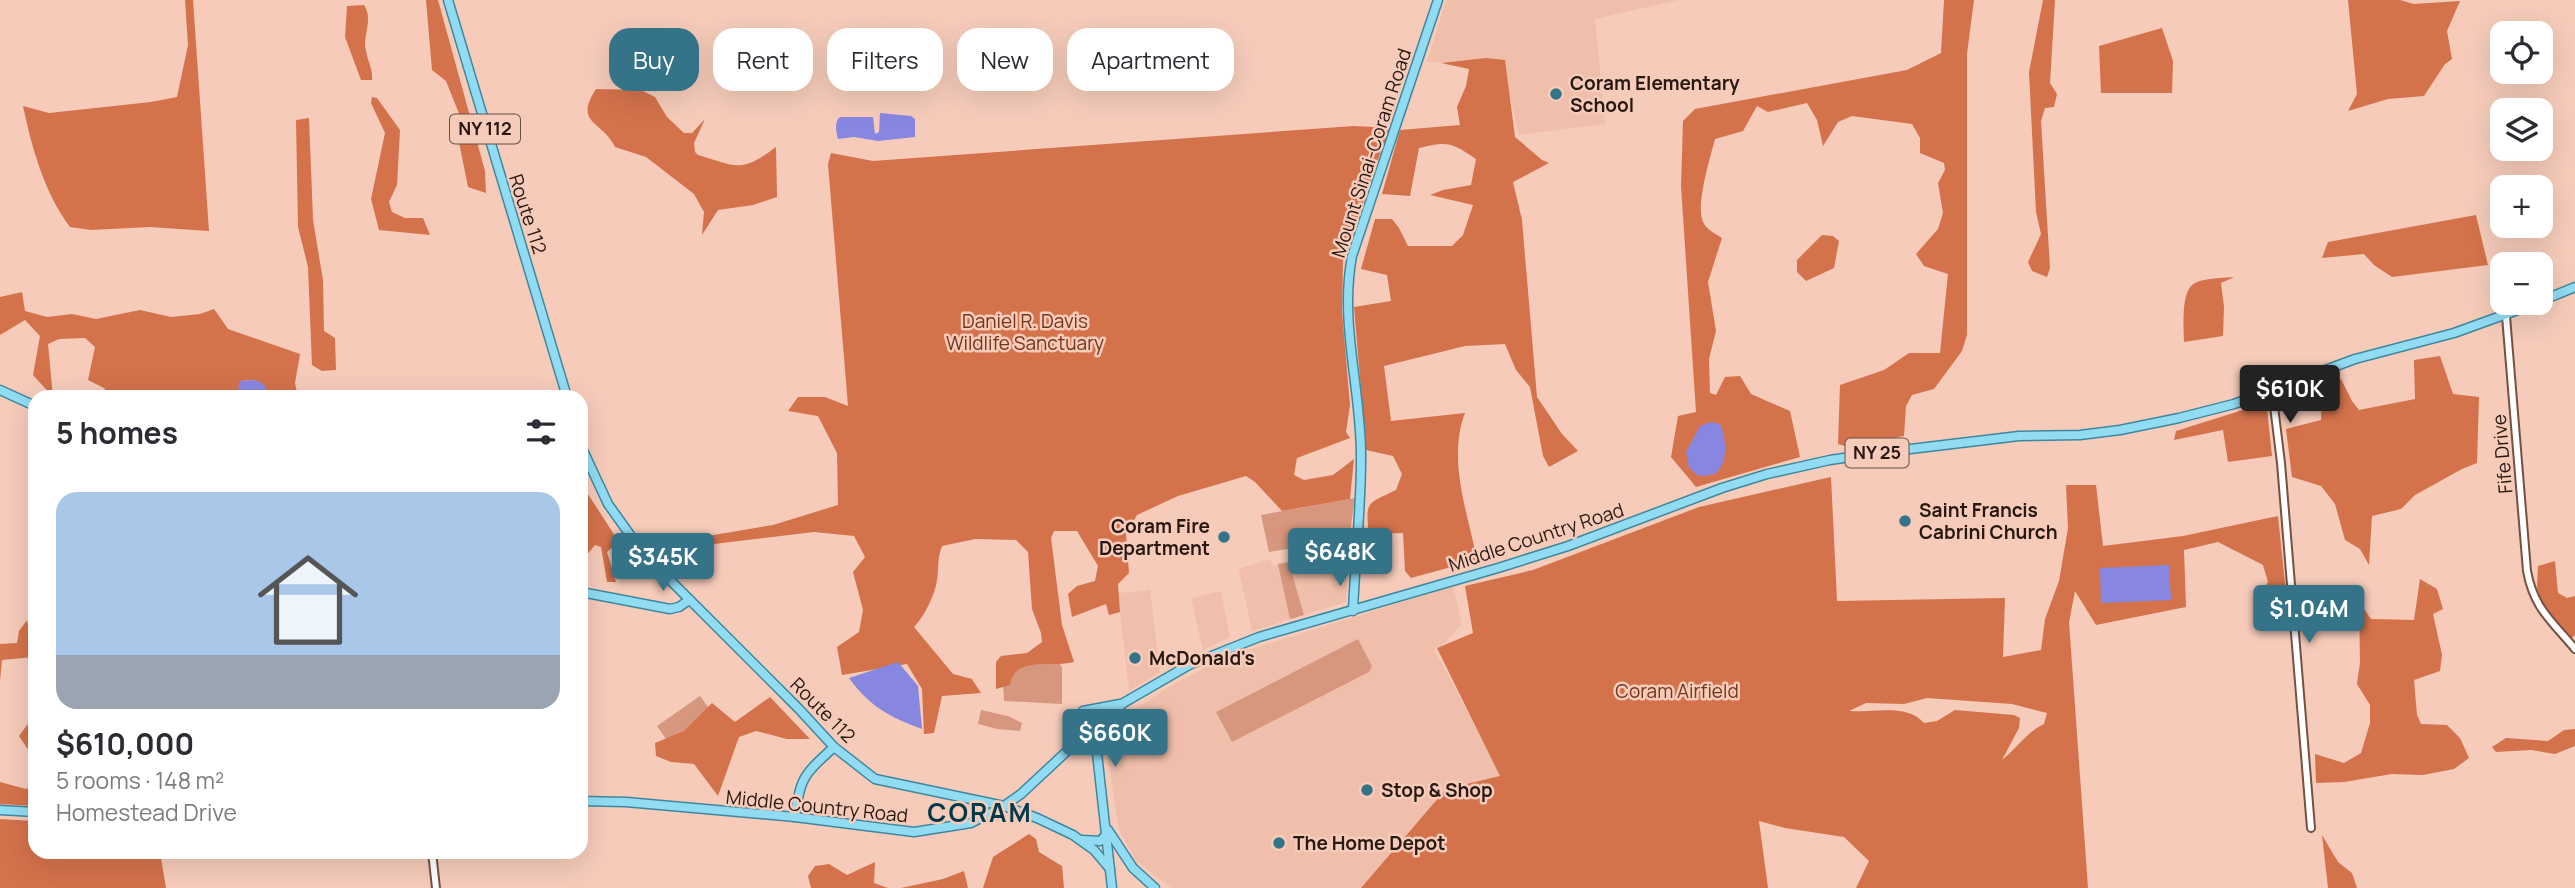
<!DOCTYPE html>
<html lang="en">
<head>
<meta charset="utf-8">
<style>
  :root { --surface:#fff; --page:#f7f7f7; --text:#2b2b33; --muted:#7c7c81; --accent:#347388 }
  body { margin:0; font-family:Manrope,sans-serif; background:var(--page); color:var(--text); height:100vh; display:flex; flex-direction:column; font-size:26px; white-space:nowrap }
  * { box-sizing:border-box; margin:0 }
  p { font-size:23px; color:var(--muted) }
  .icon { flex:none; width:38px; height:38px; fill:none; stroke:currentColor; stroke-width:2; stroke-linecap:round; stroke-linejoin:round }
  .map { position:relative; flex:1; overflow:hidden }
  .drawer { position:absolute; left:28px; top:390px; width:560px; height:469px; display:flex; flex-direction:column; background:var(--surface); border-radius:21px; box-shadow:0 7px 28px #0002 }
  .drawer>* { flex:none }
  .guide { position:absolute; left:609px; top:28px; width:665px; height:63px; display:flex; gap:14px }
  .controls { position:absolute; left:2490px; top:21px; display:grid; gap:14px }
  .controls a { display:grid; place-items:center; width:63px; height:63px; border-radius:14px; background:var(--surface); box-shadow:0 7px 28px #0002; font-size:35px }
  .price { position:absolute; translate:-50% -60px; padding:0 16px; border-radius:7px; background:var(--accent); color:#fff; font-size:23px; line-height:46px; filter:drop-shadow(0 2px 4px #0008) }
  .price::after { content:''; position:absolute; left:50%; top:42px; width:21px; height:16px; margin-left:-10px; background:inherit; clip-path:polygon(0 0,100% 0,50% 100%) }
  .price.active { background:#222; color:#fff }
  ul { padding:0; list-style:none }
  li { display:grid; align-content:center; gap:14px; height:371px; padding:0 28px }
  li span { display:grid; place-items:center; height:217px; border-radius:21px; color:#555 }
  li>.icon { margin-inline-start:auto }
  span .icon { width:126px; height:126px; fill:#fffc; stroke-width:1 }
  li b { font-size:30px }
  h2 { display:flex; justify-content:space-between; align-items:center; height:84px; padding:0 28px; font-size:30px }
  .tag { padding:0 24px; border-radius:21px; background:var(--surface); box-shadow:0 7px 28px #0002; font-size:24px; line-height:63px }
  .tag.active { background:var(--accent); color:#fff }
  .map>svg:first-child { display:block }
  .built { fill:#f0bfab }
  .green { fill:#d7977e }
  .forest { fill:#d3724b; fill-rule:evenodd }
  .water { fill:#8787e2 }
  .lines { fill:none; stroke-linecap:round; stroke-linejoin:round }
  .minor-casing { stroke:#755143; stroke-width:10 }
  .major-casing { stroke:#3e889f; stroke-width:11 }
  .minor { stroke:#fff; stroke-width:6 }
  .major { stroke:#92dcf3; stroke-width:8 }
  .poi-dot { fill:#347388; stroke:#f6cbba; stroke-width:2.5 }
  .labels { text-anchor:middle; stroke-width:5; stroke-linejoin:round; paint-order:stroke }
  .shield { fill:#f6cbba; stroke:#654e44; stroke-width:2 }
  .shield-label { font-size:18px; font-weight:bold; fill:#271812 }
  .poi-label { font-size:19px; font-weight:bold; fill:#271812; stroke:#f6cbba; text-anchor:start }
  .street-label { font-size:19px; fill:#271812; stroke:#f6cbba }
  .park-label { font-size:19px; fill:#733419; stroke:#f6cbba }
  .district-label { font-size:26px; font-weight:bold; letter-spacing:2px; fill:#003a49; stroke:#f6cbba }
</style>
</head>
<body>
<div class="map">
<svg width="2575" height="888" viewBox="0 0 2575 888">
  <rect width="100%" height="100%" fill="#f6cbba"/>
  <g class="built">
    <polygon points="1446,0 1678,0 1595,19 1605,124 1519,135 1502,63 1427,62"/>
    <polygon points="1349,551 1346,602 1252,631 1239,571 1241,568 1271,559 1272,566"/>
    <polygon points="1453,586 1462,624 1445,643 1434,649 1503,777 1446,789 1361,888 1171,888 1136,861 1119,830 1104,735 1110,725 1177,682 1232,655"/>
    <polygon points="1150,590 1160,672 1129,691 1118,593"/>
    <polygon points="1221,591 1230,637 1203,650 1191,598"/>
  </g>
  <g class="green">
    <polygon points="1355,498 1349,539 1269,552 1261,515"/>
    <polygon points="1348,551 1348,558 1292,574 1304,615 1290,619 1278,564"/>
    <polygon points="1358,639 1372,666 1369,672 1232,742 1216,712"/>
    <polygon points="1058,660 1062,668 1062,704 1004,701 1002,665"/>
    <polygon points="700,696 712,712 668,742 657,726"/>
    <polygon points="981,710 1008,716 1022,723 1020,731 997,729 978,724"/>
  </g>
  <g class="forest">
    <path d="M185,0H193L209,231L150,227L91,230L70,227C44,192 32,148 23,106L49,113L151,102L177,97L188,45Z"/>
    <polygon points="426,0 438,0 485,171 486,193 468,187 458,137 460,116 446,81 432,70"/>
    <path d="M1944,0H1974L1967,54V335L1962,351L1934,389L1912,395L1906,406L1904,436L1848,447L1838,444L1840,385L1884,370L1909,353H1940L1948,274L1924,266L1916,254L1938,229L1943,213L1938,183L1945,170L1944,163L1920,153V138L1912,124L1852,116L1838,122L1823,146L1817,120L1807,103L1768,112L1757,106L1743,131L1715,139C1710,158 1697,201 1702,219C1704,228 1714,233 1722,238L1708,282L1716,331L1709,359L1710,393L1716,395L1725,377L1740,376L1751,394L1790,411L1800,457L1696,487L1671,457L1678,416L1696,412L1681,186L1683,121L1695,109L1907,70L1941,53Z"/>
    <polygon points="2043,0 2055,0 2050,83 2057,94 2054,107 2045,108 2041,121 2050,268 2047,277 2032,271 2028,262 2041,234 2036,212 2029,72"/>
    <polygon points="2348,0 2400,0 2414,4 2460,1 2447,31 2452,59 2445,64 2424,96 2388,99 2348,111 2357,94"/>
    <path d="M364,5C374,21 362,35 366,51C368,62 373,69 372,80H361L345,37L347,6Z"/>
    <polygon points="2162,28 2173,61 2172,93 2101,93 2099,46"/>
    <path d="M1486,58L1505,60L1515,137L1542,160L1549,163L1513,182L1522,220L1537,397L1562,434L1578,451L1549,467L1543,456L1530,387L1516,370L1505,344L1465,346L1384,366L1391,421L1465,413C1447,460 1468,513 1477,560L1411,578L1405,571L1403,533L1369,534C1365,501 1367,504 1396,490L1402,474L1393,456L1366,450L1354,307L1391,301L1387,275L1361,269L1375,219H1392L1399,228L1408,246H1452L1463,235L1473,205L1430,195L1443,190L1471,185L1476,159C1451,142 1448,141 1419,148L1410,196L1382,194L1400,130L1460,125L1457,107L1466,86L1469,69L1441,63Z"/>
    <path d="M596,89L641,90L655,97L667,117L684,133H692L705,119L694,143L695,152L698,155C738,167 741,173 776,147L777,197L753,205L718,210L702,235L704,212L694,194L646,157L615,147C603,121 573,124 596,89Z"/>
    <polygon points="372,97 377,98 400,130 397,185 389,202 392,212 405,218 423,218 430,235 379,230 371,199 385,133 371,103"/>
    <polygon points="309,118 313,220 323,280 324,331 335,338 336,370 322,371 312,365 308,267 298,227 296,120"/>
    <path d="M1354,126L1392,128L1382,148L1343,260L1342,312L1350,405L1346,432L1350,438L1297,458L1294,475L1304,480L1333,475L1354,459L1350,499L1282,511L1255,482L1246,476L1178,496L1137,515L1126,534L1129,573L1118,584L1120,612L1109,615L1106,604L1072,617L1068,594L1077,586L1095,581L1098,566L1077,531H1054L1051,538L1062,625L1074,662C1051,668 1014,655 1010,685L996,689V662L1001,656L1027,653L1042,642L1041,633L1032,609L1028,552L1016,540L975,539L942,546C937,558 939,568 937,580C935,595 924,617 914,627L953,674L972,679L981,693L942,696L934,733L924,734L922,689L907,664L842,675L837,647L859,632L863,610L853,572L865,557L854,536L814,532L672,549L666,545L684,540L773,525L838,505L837,453L818,416L788,411L798,397H825L848,406L828,164L831,153L873,161Z"/>
    <polygon points="2476,215 2488,265 2392,277 2374,265 2364,254 2322,258 2328,242"/>
    <polygon points="1822,235 1833,236 1839,241 1834,268 1806,281 1797,272 1797,260"/>
    <path d="M2234,277L2221,283L2224,307L2223,336L2184,342C2184,329 2180,290 2195,283C2205,278 2223,278 2234,277Z"/>
    <polygon points="22,292 25,311 47,317 72,314 96,319 140,310 171,317 200,314 214,309 228,329 300,354 295,383 298,397 269,397 268,392 255,380 240,381 244,397 111,397 104,388 88,380 95,347 85,338 59,339 48,344 53,397 33,375 40,336 25,320 0,335 0,297"/>
    <polygon points="2440,356 2453,394 2479,397 2477,463 2462,469 2415,495 2401,509 2372,516 2369,565 2360,549 2345,540 2335,504 2321,486 2292,477 2286,429 2321,420 2322,386 2341,379 2352,401 2359,410 2415,399 2414,360"/>
    <polygon points="2262,404 2267,409 2272,456 2228,462 2223,430 2174,440 2176,431"/>
    <path d="M1831,477L1837,601L2005,598L2003,657L2041,650L2045,619L2059,581L2068,528L2066,485H2096L2103,546L2183,536L2278,516L2287,602L2254,605L2268,582L2263,565L2218,542L2184,550L2186,607L2096,625L2075,591L2069,622L2088,888H1856L1869,861L1844,837L1785,828L1759,821L1768,888H1361L1446,789L1500,776L1437,648L1473,633L1465,586L1533,570L1699,507ZM1927,698L2012,704L2047,713L2044,724C2027,732 2017,748 2002,760L2019,728L2020,718L2014,715L1955,710L1937,721L1924,723C1907,703 1873,713 1849,711L1866,703L1904,704Z"/>
    <polygon points="581,488 586,491 619,542 607,552 616,582 607,582 601,547 595,545 581,562"/>
    <polygon points="2555,561 2558,593 2567,598 2575,596 2575,635 2571,639 2542,603 2537,588 2538,566"/>
    <polygon points="2420,579 2437,589 2443,609 2433,614 2442,655 2440,671 2414,680 2417,715 2421,724 2447,725 2460,738 2469,758 2454,769 2423,775 2392,774 2344,782 2316,783 2315,754 2344,763 2361,753 2370,723 2370,705 2357,684 2360,663 2359,602 2371,619 2414,620"/>
    <polygon points="27,620 30,639 35,641 35,657 2,660 0,681 0,644 17,643 19,631"/>
    <polygon points="770,697 810,739 787,739 756,731 739,737 718,796 694,764 671,762 656,756 655,743 684,731 712,703 735,722"/>
    <polygon points="35,722 35,760 19,736 27,725"/>
    <polygon points="2575,729 2575,746 2555,754 2531,750 2496,752 2492,747 2506,738 2548,741 2564,730"/>
    <polygon points="0,782 26,789 35,784 35,806 0,804"/>
    <polygon points="0,819 35,821 35,852 160,852 166,888 0,888"/>
    <polygon points="1029,834 1036,839 1039,852 1062,866 1064,888 983,888 993,857"/>
    <polygon points="2322,835 2338,862 2352,873 2357,888 2328,888"/>
    <polygon points="875,862 874,883 888,888 811,888 808,876 815,866 829,864 847,875"/>
    <polygon points="964,871 968,888 901,888 943,879"/>
  </g>
  <g class="water">
    <path d="M880,113L911,116L915,119V137L878,141L854,137L838,139C836,131 834,122 840,117H873L875,134L879,132Z"/>
    <polygon points="255,380 264,384 269,397 244,397 238,388 240,381"/>
    <path d="M1711,422L1720,424C1726,436 1729,463 1716,473C1711,476 1705,475 1699,476L1689,468L1686,452L1700,426Z"/>
    <polygon points="2169,565 2171,600 2101,603 2100,568"/>
    <path d="M898,662L918,686L922,729C889,717 869,706 849,678Z"/>
  </g>
  <g class="lines">
    <g class="minor-casing">
      <g id="minor">
        <path d="M2506,316L2527,571C2534,609 2552,621 2575,649"/>
        <polyline points="2272,390 2281,463 2311,828"/>
        <polyline points="432,852 436,888"/>
      </g>
    </g>
    <g class="major-casing">
      <g id="major">
        <polyline points="448,0 567,397"/>
        <polyline points="2541,301 2575,287"/>
        <polyline points="0,390 35,406"/>
        <polyline points="581,446 608,504 643,553 799,709 834,747 875,779 1004,806 1037,818 1073,835 1094,850 1110,869"/>
        <polyline points="581,592 670,609 679,607 689,600"/>
        <path d="M1353,611C1355,561 1361,510 1361,460C1362,391 1339,325 1352,256L1438,0"/>
        <polyline points="1083,711 1120,704"/>
        <polyline points="1094,726 1112,888"/>
        <polyline points="581,801 626,802 795,817 914,832 971,823 1004,806 1021,794 1094,726 1125,702 1189,665 1259,637 1498,568 1568,546 1722,488 1767,474 1830,460 1877,453 2019,436 2080,435 2120,430 2179,418 2234,404 2355,359 2454,333 2537,303"/>
        <polyline points="0,810 35,812"/>
        <path d="M795,817C800,776 805,774 834,747"/>
        <polyline points="1108,830 1133,868 1155,888"/>
        <polyline points="1082,840 1100,841 1107,834"/>
      </g>
    </g>
    <use href="#minor" class="minor"/>
    <use href="#major" class="major"/>
  </g>
  <g class="poi-dot">
    <circle cx="1556" cy="94" r="7"/>
    <circle cx="1905" cy="521" r="7"/>
    <circle cx="1224" cy="537" r="7"/>
    <circle cx="1135" cy="658" r="7"/>
    <circle cx="1367" cy="790" r="7"/>
    <circle cx="1279" cy="843" r="7"/>
  </g>
  <g class="labels">
    <g class="shield">
      <rect x="450" y="114.5" width="70" height="29" rx="5"/>
      <rect x="1845.5" y="438.5" width="63" height="29" rx="5"/>
    </g>
    <g class="shield-label">
      <text x="485" y="135">NY 112</text>
      <text x="1877" y="459">NY 25</text>
    </g>
    <g class="poi-label">
      <text x="1570" y="90">Coram Elementary<tspan x="1570" dy="22">School</tspan></text>
      <text x="1919" y="517">Saint Francis<tspan x="1919" dy="22">Cabrini Church</tspan></text>
      <text x="1210" y="533" text-anchor="end">Coram Fire<tspan x="1210" dy="22">Department</tspan></text>
      <text x="1149" y="665">McDonald's</text>
      <text x="1381" y="797">Stop &amp; Shop</text>
      <text x="1293" y="850">The Home Depot</text>
    </g>
    <g class="street-label">
      <text transform="translate(1371 153) rotate(-72)" y="7">Mount Sinai-Coram Road</text>
      <text transform="translate(528 214) rotate(72)" y="7">Route 112</text>
      <text transform="translate(2502 454) rotate(-95)" y="7">Fife Drive</text>
      <text transform="translate(1536 537) rotate(-18)" y="7">Middle Country Road</text>
      <text transform="translate(823 710) rotate(45)" y="7">Route 112</text>
      <text transform="translate(817 806) rotate(6)" y="7">Middle Country Road</text>
    </g>
    <g class="park-label">
      <text x="1025" y="328">Daniel R. Davis<tspan x="1025" dy="22">Wildlife Sanctuary</tspan></text>
      <text x="1677" y="698">Coram Airfield</text>
    </g>
    <g class="district-label">
      <text x="980" y="822">CORAM</text>
    </g>
  </g>
</svg>
<div class="controls">
<a><svg class="icon" aria-label="locate" viewBox="0 0 24 24"><circle cx="12" cy="12" r="6"/><path d="M12 2v4M12 18v4M2 12h4M18 12h4"/></svg></a>
<a><svg class="icon" aria-label="layers" viewBox="0 0 24 24"><path d="M12 4l9 5-9 5-9-5zM3 14l9 5 9-5"/></svg></a>
<a>+</a>
<a>−</a>
</div>
<b class="price active" style="left:2290px;top:425px">$610K</b>
<b class="price" style="left:1340px;top:588px">$648K</b>
<b class="price" style="left:663px;top:593px">$345K</b>
<b class="price" style="left:2309px;top:645px">$1.04M</b>
<b class="price" style="left:1115px;top:769px">$660K</b>
<div class="guide">
<a class="tag active">Buy</a>
<a class="tag">Rent</a>
<a class="tag">Filters</a>
<a class="tag">New</a>
<a class="tag">Apartment</a>
</div>
<section class="drawer">
<h2>5 homes<svg class="icon" aria-label="filters" viewBox="0 0 24 24"><path d="M4 7h16M4 17h16"/><circle cx="9" cy="7" r="2"/><circle cx="15" cy="17" r="2"/></svg></h2>
<ul>
<li><span style="background:linear-gradient(#a9c7e8 75%,#9aa5b1 0)"><svg class="icon" aria-label="home" viewBox="0 0 24 24"><path d="M3 11l9-7 9 7M6 9v11h12V9"/></svg></span><div><b>$610,000</b><p>5 rooms · 148 m²</p><p>Homestead Drive</p></div></li>
</ul>
</section>
</div>
</body>
</html>
